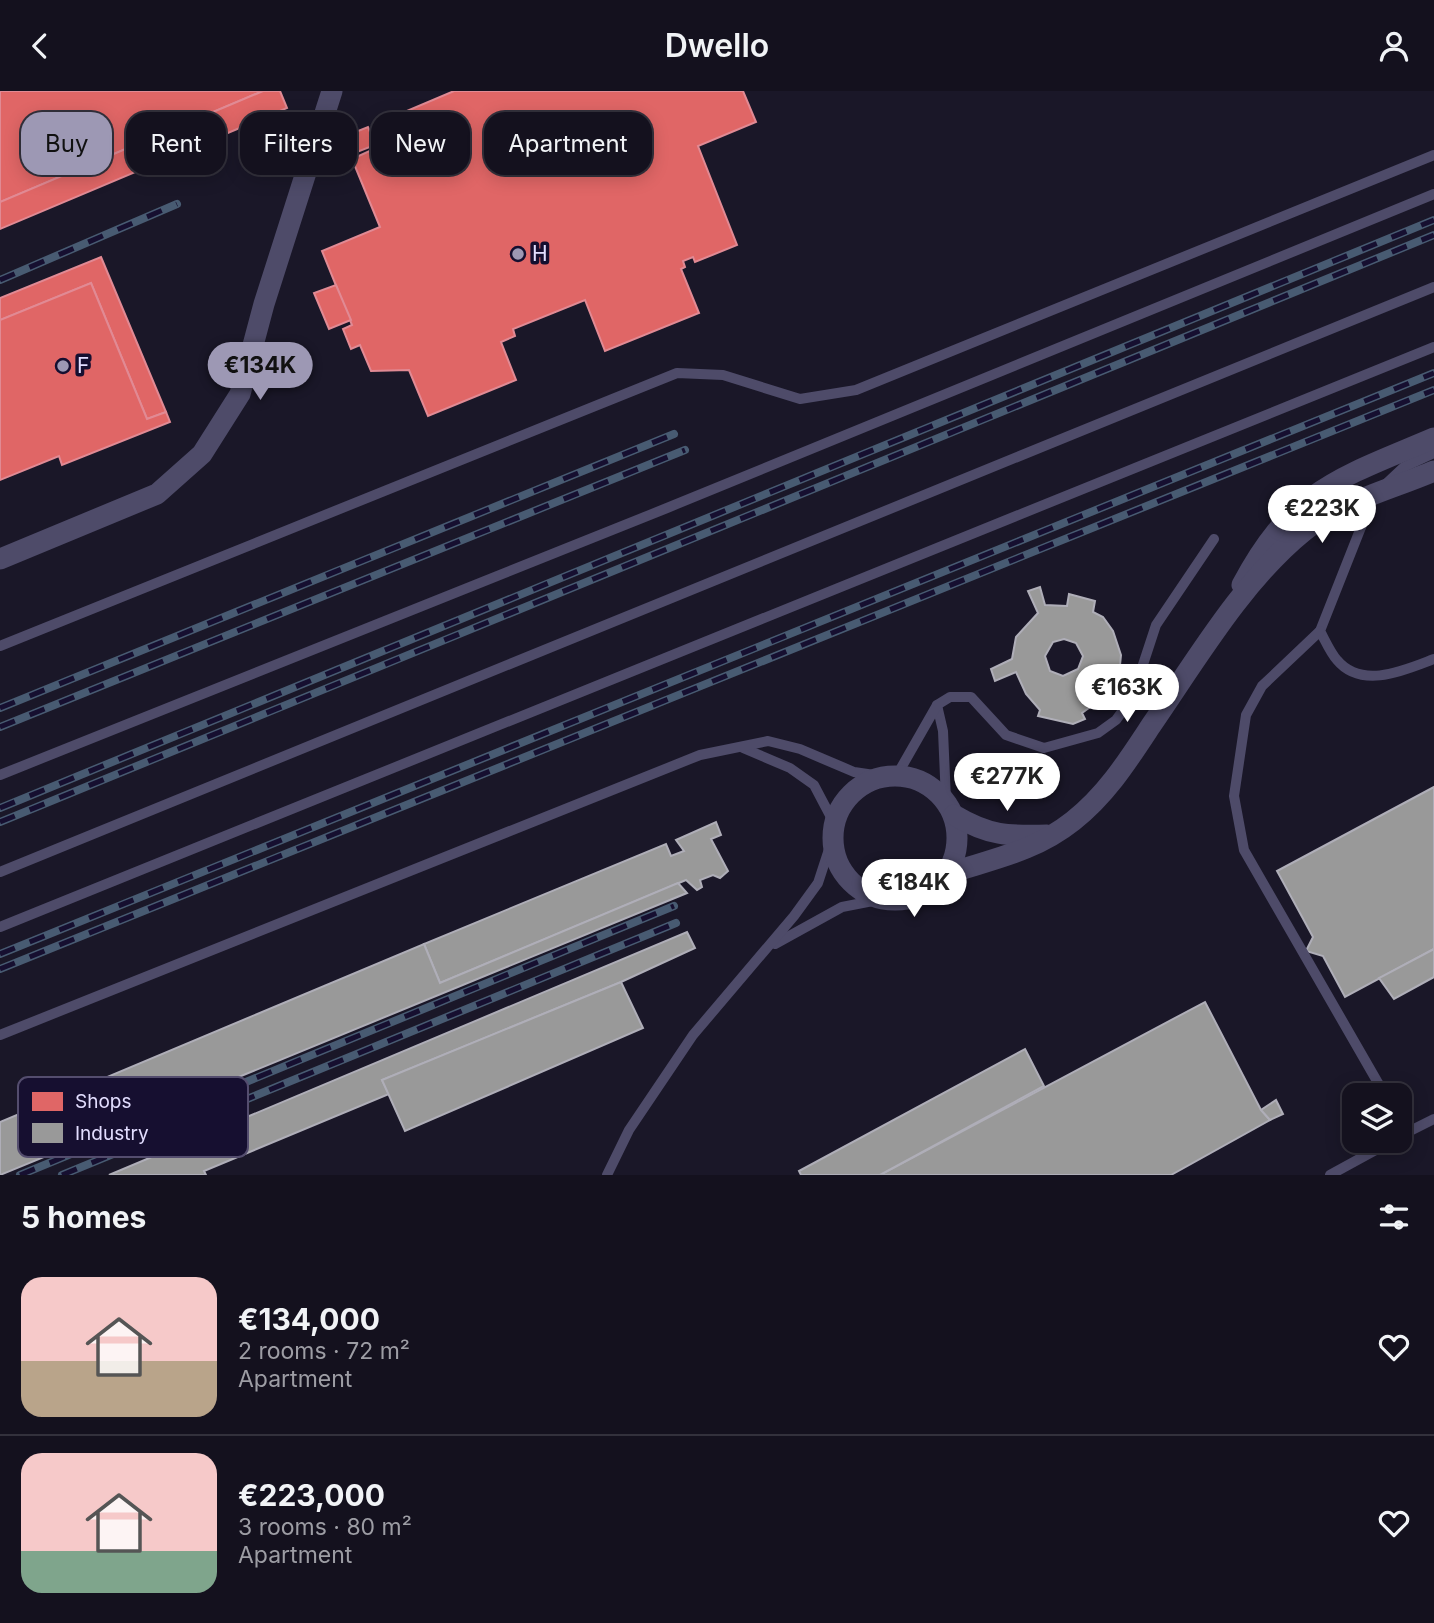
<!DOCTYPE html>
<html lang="en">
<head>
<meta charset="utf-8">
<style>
  :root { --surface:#14111e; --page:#1d1a27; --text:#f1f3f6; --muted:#9d9da4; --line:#33313c; --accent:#9d98b4 }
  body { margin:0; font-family:Inter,sans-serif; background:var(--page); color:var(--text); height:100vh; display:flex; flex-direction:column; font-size:26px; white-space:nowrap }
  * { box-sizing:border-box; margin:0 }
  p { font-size:23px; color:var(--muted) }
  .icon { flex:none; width:38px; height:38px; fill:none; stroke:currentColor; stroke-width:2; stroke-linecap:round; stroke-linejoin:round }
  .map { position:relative; height:1084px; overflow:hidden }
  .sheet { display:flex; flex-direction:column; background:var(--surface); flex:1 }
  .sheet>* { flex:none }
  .hud { position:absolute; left:21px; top:21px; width:700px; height:63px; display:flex; gap:14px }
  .tools { position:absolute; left:1342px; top:992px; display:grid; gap:14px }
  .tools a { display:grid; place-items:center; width:70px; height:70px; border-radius:14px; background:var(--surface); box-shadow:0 4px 18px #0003,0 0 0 2px var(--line); font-size:35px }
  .price { position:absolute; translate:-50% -60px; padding:0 16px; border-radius:24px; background:#fff; color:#222; font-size:23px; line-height:46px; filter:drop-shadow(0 2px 4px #0008) }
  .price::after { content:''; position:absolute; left:50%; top:42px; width:21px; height:16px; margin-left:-10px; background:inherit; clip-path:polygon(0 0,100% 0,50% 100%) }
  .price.selected { background:var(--accent); color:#111 }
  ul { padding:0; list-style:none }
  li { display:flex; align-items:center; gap:21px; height:175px; padding:0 21px }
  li+li { border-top:2px solid var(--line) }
  li span { display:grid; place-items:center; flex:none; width:196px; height:140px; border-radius:21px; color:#555 }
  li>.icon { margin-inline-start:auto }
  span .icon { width:84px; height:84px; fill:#fffc; stroke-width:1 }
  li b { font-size:30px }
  h2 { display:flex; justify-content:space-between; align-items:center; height:84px; padding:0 21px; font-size:30px }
  .tag { padding:0 24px; border-radius:21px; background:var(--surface); box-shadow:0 4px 18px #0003,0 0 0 2px var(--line); font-size:24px; line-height:63px }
  .tag.selected { background:var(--accent); color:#111 }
  header { display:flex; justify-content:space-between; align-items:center; height:91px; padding:0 21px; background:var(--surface); font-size:32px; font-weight:600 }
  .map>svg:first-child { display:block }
  .shops { fill:#e06666; stroke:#e18a94; stroke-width:2 }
  .industry { fill:#999; stroke:#afaeb8; stroke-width:2; fill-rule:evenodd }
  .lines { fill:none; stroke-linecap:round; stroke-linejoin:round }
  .lane { stroke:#4e4b69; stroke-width:10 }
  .street { stroke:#4e4b69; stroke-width:21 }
  .rail-casing { stroke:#485b72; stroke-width:8 }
  .rail { stroke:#160f30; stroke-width:5; stroke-dasharray:16; stroke-linecap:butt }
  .poi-dot { fill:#9d98b4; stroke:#160f30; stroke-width:2.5 }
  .labels { text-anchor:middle; stroke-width:7; stroke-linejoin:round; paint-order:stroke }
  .poi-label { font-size:21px; fill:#e3deff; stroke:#160f30; text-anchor:start }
  .key { fill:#160f30; stroke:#544d6e; stroke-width:2 }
  .key-label { font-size:19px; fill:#e3deff }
</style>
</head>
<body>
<header><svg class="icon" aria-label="back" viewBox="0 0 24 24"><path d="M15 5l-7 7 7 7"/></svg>Dwello<svg class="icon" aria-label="person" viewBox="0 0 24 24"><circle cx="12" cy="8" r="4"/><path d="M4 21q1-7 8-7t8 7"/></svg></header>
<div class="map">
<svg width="1434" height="1084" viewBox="0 0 1434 1084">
  <rect width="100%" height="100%" fill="#1a1728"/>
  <g class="shops">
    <polygon points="0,0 263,0 0,111"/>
    <polygon points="263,0 280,0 287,17 0,138 0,111"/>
    <polygon points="454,0 743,0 756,31 698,55 737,154 695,171 693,166 683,170 685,176 681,178 699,222 605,260 585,209 513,238 515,245 501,251 516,289 428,325 409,279 371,280 360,254 351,258 343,238 352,234 322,160 380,136 352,68 385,53 376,33"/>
    <polygon points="368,36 375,54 357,61 353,51 358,40"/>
    <polygon points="101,166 166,321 147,328 91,192 0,229 0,207"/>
    <polygon points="91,192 147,328 166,321 170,331 62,374 59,365 0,389 0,229"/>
    <polygon points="336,194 351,229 329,238 314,202"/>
  </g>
  <g class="industry">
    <path d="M1040,496L1045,514L1067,515L1069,503L1095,510L1093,521L1103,526L1113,540L1121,564L1119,584L1111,601L1082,622L1085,628L1073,633L1038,625L1040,619L1026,603L1016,581L995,590L991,578L1012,568L1016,546L1038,522L1028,500ZM1064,548L1076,552L1083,565L1078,578L1063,585L1050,580L1045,565L1053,551Z"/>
    <polygon points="1434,696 1434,858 1345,906 1323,865 1306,860 1313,846 1277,780"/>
    <polygon points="716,731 721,744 711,748 728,780 720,787 713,784 700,789 702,796 697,799 686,789 440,892 424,853 666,753 671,765 684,760 676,749"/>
    <polygon points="678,792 687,802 0,1084 0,1031 424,853 440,892"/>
    <polygon points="687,841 695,857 621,891 382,989 389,1003 204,1080 206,1084 109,1084"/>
    <polygon points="1434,858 1434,886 1394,908 1379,887"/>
    <polygon points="621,891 643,937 405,1040 382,989"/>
    <polygon points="1205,911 1261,1019 1270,1029 1171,1084 880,1084"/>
    <polygon points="1025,958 1044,995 880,1084 801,1084 799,1080"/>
    <polygon points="1276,1009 1283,1023 1270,1029 1261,1019"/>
  </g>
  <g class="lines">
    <g class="lane">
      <polyline points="1387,392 1404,376 1434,362"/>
      <path d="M1373,406L1320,540C1325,549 1330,561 1337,569C1362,599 1405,579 1434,568"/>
      <polyline points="1320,540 1262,595 1246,624 1234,705 1244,759 1385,1004"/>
      <polyline points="0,555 677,282 723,284 800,308 856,299 1434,64"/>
      <polyline points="937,614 943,640 946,709"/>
      <polyline points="743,657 790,677 814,694 834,732"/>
      <polyline points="0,684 667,417 1434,103"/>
      <polyline points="897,684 937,614 950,606 971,606 1006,644 1044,657 1098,642 1116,629 1132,607 1156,534 1214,448"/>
      <polyline points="0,781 1434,196"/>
      <polyline points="0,836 1434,256"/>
      <polyline points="775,853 842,816 883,808"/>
      <polyline points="0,944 700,664 768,650 800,658 854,681 881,685"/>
      <polyline points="1400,1045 1434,1028"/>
      <polyline points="607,1084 629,1039 693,944 794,825 818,792 832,749"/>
      <polyline points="1330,1084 1392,1050"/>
    </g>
    <g class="street">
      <polyline points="0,468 157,403 202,363 240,303 264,213 332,0"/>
      <path d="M1242,494C1293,398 1340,387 1434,347"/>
      <circle cx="895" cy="747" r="62"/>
      <path d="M954,724C989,745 1008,745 1047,744"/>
      <path d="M947,783C992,768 1034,761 1073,730C1106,704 1127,671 1150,636C1195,571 1242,490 1304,440C1340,411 1392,398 1434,380"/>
    </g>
    <g class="rail-casing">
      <g id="rail">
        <polyline points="0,189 177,113"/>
        <polyline points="0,617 674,343"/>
        <polyline points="0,636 685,359"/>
        <polyline points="0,717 1434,129"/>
        <polyline points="0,731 1434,144"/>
        <polyline points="0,863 1434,282"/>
        <polyline points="0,878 1434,299"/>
        <polyline points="20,1084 674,815"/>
        <polyline points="62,1084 676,832"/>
      </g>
    </g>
    <use href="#rail" class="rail"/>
  </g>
  <g class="poi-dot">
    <circle cx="518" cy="163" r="7"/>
    <circle cx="63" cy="275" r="7"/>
  </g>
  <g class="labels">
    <g class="poi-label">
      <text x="532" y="170">H</text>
      <text x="77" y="282">F</text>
    </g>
  </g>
  <rect x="18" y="986" width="230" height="80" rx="10" class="key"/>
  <rect x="32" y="1001" width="31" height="19" fill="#e06666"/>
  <rect x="32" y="1032" width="31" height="20" fill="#999"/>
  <g class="key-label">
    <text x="75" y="1017">Shops</text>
    <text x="75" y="1049">Industry</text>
  </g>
</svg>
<div class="tools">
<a><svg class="icon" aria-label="layers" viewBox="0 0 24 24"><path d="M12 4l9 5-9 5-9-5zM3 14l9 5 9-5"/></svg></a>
</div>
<b class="price selected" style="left:260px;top:311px">€134K</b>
<b class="price" style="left:1322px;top:454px">€223K</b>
<b class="price" style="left:1127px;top:633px">€163K</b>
<b class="price" style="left:1007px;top:722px">€277K</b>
<b class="price" style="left:914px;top:828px">€184K</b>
<div class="hud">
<a class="tag selected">Buy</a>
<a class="tag">Rent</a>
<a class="tag">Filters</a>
<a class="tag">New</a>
<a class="tag">Apartment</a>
</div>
</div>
<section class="sheet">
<h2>5 homes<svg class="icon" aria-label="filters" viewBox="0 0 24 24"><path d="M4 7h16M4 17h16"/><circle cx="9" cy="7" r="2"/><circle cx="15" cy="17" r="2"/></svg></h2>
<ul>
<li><span style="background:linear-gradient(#f6c9c9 60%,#b9a48a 0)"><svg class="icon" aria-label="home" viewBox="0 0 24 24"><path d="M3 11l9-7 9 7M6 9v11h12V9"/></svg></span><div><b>€134,000</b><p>2 rooms · 72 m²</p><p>Apartment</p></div><svg class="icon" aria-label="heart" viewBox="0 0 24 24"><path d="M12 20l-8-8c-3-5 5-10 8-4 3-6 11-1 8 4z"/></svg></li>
<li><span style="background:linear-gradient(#f6c9c9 70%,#7fa58c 0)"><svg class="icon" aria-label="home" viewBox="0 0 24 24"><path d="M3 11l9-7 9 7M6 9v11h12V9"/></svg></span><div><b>€223,000</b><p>3 rooms · 80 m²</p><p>Apartment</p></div><svg class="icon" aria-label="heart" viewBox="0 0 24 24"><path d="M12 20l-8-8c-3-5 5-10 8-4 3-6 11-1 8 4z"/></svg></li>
</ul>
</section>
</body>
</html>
